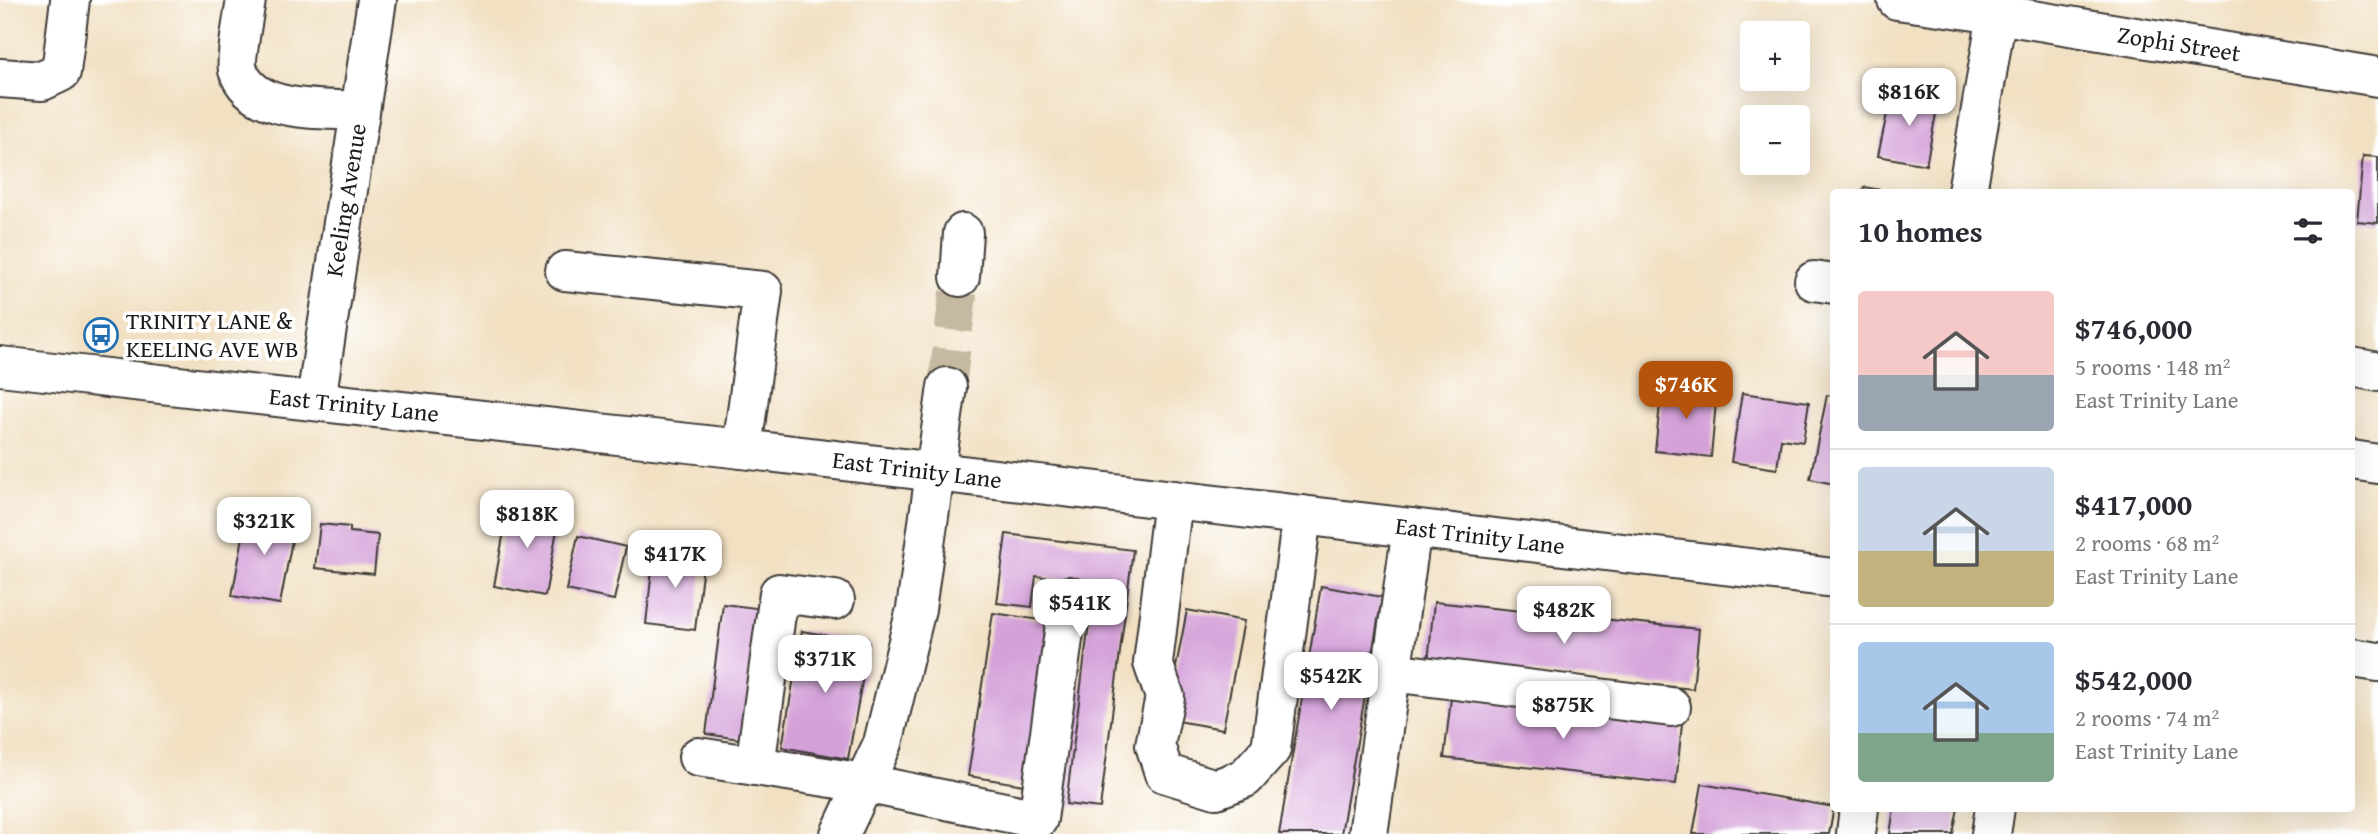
<!DOCTYPE html>
<html lang="en">
<head>
<meta charset="utf-8">
<style>
  :root { --surface:#fff; --page:#f7f7f7; --text:#2b2b33; --muted:#7c7c81; --line:#e1e1e2; --accent:#b45309 }
  body { margin:0; font-family:"Gentium Book Plus",serif; background:var(--page); color:var(--text); height:100vh; display:flex; flex-direction:column; font-size:26px; white-space:nowrap }
  * { box-sizing:border-box; margin:0 }
  p { font-size:23px; color:var(--muted) }
  .icon { flex:none; width:38px; height:38px; fill:none; stroke:currentColor; stroke-width:2; stroke-linecap:round; stroke-linejoin:round }
  .map { position:relative; flex:1; overflow:hidden }
  .panel { position:absolute; left:1830px; top:189px; width:525px; height:623px; display:flex; flex-direction:column; background:var(--surface); border-radius:7px; box-shadow:0 7px 28px #0002 }
  .panel>* { flex:none }
  .tools { position:absolute; left:1740px; top:21px; display:grid; gap:14px }
  .tools a { display:grid; place-items:center; width:70px; height:70px; border-radius:7px; background:var(--surface); box-shadow:0 7px 28px #0002; font-size:35px }
  .price { position:absolute; translate:-50% -60px; padding:0 16px; border-radius:14px; background:#fff; color:#222; font-size:23px; line-height:46px; filter:drop-shadow(0 2px 4px #0008) }
  .price::after { content:''; position:absolute; left:50%; top:42px; width:21px; height:16px; margin-left:-10px; background:inherit; clip-path:polygon(0 0,100% 0,50% 100%) }
  .price.on { background:var(--accent); color:#fff }
  ul { padding:0; list-style:none }
  li { display:flex; align-items:center; gap:21px; height:175px; padding:0 28px }
  li+li { border-top:2px solid var(--line) }
  li span { display:grid; place-items:center; flex:none; width:196px; height:140px; border-radius:7px; color:#555 }
  li>.icon { margin-inline-start:auto }
  span .icon { width:84px; height:84px; fill:#fffc; stroke-width:1 }
  li b { font-size:30px }
  h2 { display:flex; justify-content:space-between; align-items:center; height:84px; padding:0 28px; font-size:30px }
  .map>svg:first-child { display:block }
  .building { fill:#d4a1d9 }
  .lines { fill:none; stroke-linecap:round; stroke-linejoin:round }
  .minor-tunnel { stroke:#c6b9a1; stroke-width:38; stroke-dasharray:38 19; stroke-linecap:butt }
  .minor-casing { stroke:#3c3935; stroke-width:42 }
  .major-casing { stroke:#3c3935; stroke-width:42 }
  .minor { stroke:#fff; stroke-width:38 }
  .major { stroke:#fff; stroke-width:38 }
  .labels { text-anchor:middle; stroke-width:7; stroke-linejoin:round; paint-order:stroke }
  .street-label { font-size:24px; fill:#1c1c1c; stroke:#fff }
  .poi-label { font-size:24px; fill:#1c1c1c; stroke:#fff; text-anchor:start }
</style>
</head>
<body>
<div class="map">
<svg width="2378" height="834" viewBox="0 0 2378 834">
  <rect width="100%" height="100%" fill="#fff"/>
  <filter id="ink" filterUnits="userSpaceOnUse"><feTurbulence type="fractalNoise" baseFrequency=".0143" numOctaves="2"/><feDisplacementMap in="SourceGraphic" scale="14" xChannelSelector="R" yChannelSelector="G"/><feConvolveMatrix kernelMatrix="1 2 1 2 8 2 1 2 1" color-interpolation-filters="sRGB"/></filter>
  <filter id="wash" filterUnits="userSpaceOnUse"><feTurbulence type="fractalNoise" baseFrequency=".00686" numOctaves="4" result="noise"/><feDisplacementMap in="SourceGraphic" scale="28" xChannelSelector="R" yChannelSelector="G"/><feGaussianBlur stdDeviation="1.57" result="paint"/><feColorMatrix in="noise" values="0 0 0 0 0 0 0 0 0 0 0 0 0 0 0 0 0 1.4 0 .05"/><feComposite in="paint" operator="in"/></filter>
  <g filter="url(#wash)">
    <rect width="100%" height="100%" fill="#f1e0c2"/>
    <g id="blocks">
      <g class="building">
        <polygon points="1892,90 1939,99 1926,165 1878,156"/>
        <polygon points="2363,156 2378,157 2378,223 2357,221"/>
        <polygon points="1864,187 1887,191 1887,192 1863,192"/>
        <polygon points="1662,386 1717,391 1711,457 1655,451"/>
        <polygon points="1742,393 1809,402 1803,442 1781,439 1777,469 1731,462"/>
        <polygon points="1827,395 1834,396 1834,484 1810,479"/>
        <polygon points="509,504 560,513 545,596 494,586"/>
        <polygon points="248,510 296,519 280,604 232,596"/>
        <polygon points="320,524 350,527 350,532 378,535 374,574 315,568"/>
        <polygon points="1006,534 1133,550 1100,808 1066,804 1094,583 1036,576 1032,607 997,603"/>
        <polygon points="578,536 626,547 614,600 566,590"/>
        <polygon points="654,551 704,557 695,630 646,624"/>
        <polygon points="1321,586 1382,597 1341,834 1279,834"/>
        <polygon points="1434,602 1699,629 1693,689 1428,662"/>
        <polygon points="723,604 764,609 746,740 706,734"/>
        <polygon points="1187,610 1244,621 1223,729 1166,719"/>
        <polygon points="993,613 1055,622 1030,786 968,776"/>
        <polygon points="802,631 869,643 848,759 782,747"/>
        <polygon points="1451,698 1682,724 1676,784 1444,758"/>
        <polygon points="1702,784 1834,807 1829,834 1693,834"/>
        <polygon points="1894,808 1958,808 1953,834 1890,834"/>
      </g>
    </g>
  </g>
  <g filter="url(#ink)">
    <use href="#blocks" fill-opacity="0" stroke="#3c3935" stroke-width="2"/>
    <g class="lines">
      <polyline class="minor-tunnel" points="947,387 960,277"/>
      <g class="minor-casing">
        <g id="minor">
          <path d="M246,0C244,13 235,61 238,70C253,115 322,108 360,111"/>
          <polyline points="1897,0 1997,14 2378,77"/>
          <polyline points="0,78 42,81 61,72 70,0"/>
          <polyline points="1967,192 1997,14"/>
          <polyline points="565,271 763,291 742,449"/>
          <polyline points="960,277 963,233"/>
          <polyline points="1814,281 1834,284"/>
          <polyline points="2352,367 2378,372"/>
          <polyline points="316,400 377,0"/>
          <polyline points="2352,460 2378,464"/>
          <polyline points="1173,500 1153,663 1165,697 1155,745 1164,773 1216,789 1245,778 1271,749 1302,515"/>
          <polyline points="1391,672 1671,707"/>
          <polyline points="698,757 864,783 1038,819 1069,596"/>
          <polyline points="755,766 779,593 835,600"/>
          <polyline points="840,834 883,743 916,609 947,387"/>
          <polyline points="1368,834 1412,528"/>
          <polyline points="1856,834 1859,808"/>
          <polyline points="1991,834 1995,808"/>
        </g>
      </g>
      <g class="major-casing">
        <g id="major">
          <polyline points="0,366 742,449 1834,578"/>
          <polyline points="2352,658 2378,662"/>
        </g>
      </g>
      <use href="#minor" class="minor"/>
      <use href="#major" class="major"/>
    </g>
  </g>
  <defs>
    <g id="bus-ring" transform="scale(1.75)"><circle r="9.5" fill="#fff" stroke="#1f6fb2" stroke-width="1.5"/><path d="M-5-6H5V4H4V6H2V4H-2V6H-4V4H-5ZM-3.5-4V0h7V-4ZM-3.5 1.2v1.5H-2V1.2ZM2 1.2v1.5H3.5V1.2Z" fill="#1f6fb2"/></g>
  </defs>
  <g fill-rule="evenodd">
    <use href="#bus-ring" x="101" y="335"/>
  </g>
  <g class="labels">
    <g class="street-label">
      <text transform="translate(2179 44) rotate(9)" y="8">Zophi Street</text>
      <text transform="translate(346 200) rotate(-81)" y="8">Keeling Avenue</text>
      <text transform="translate(354 405) rotate(6)" y="8">East Trinity Lane</text>
      <text transform="translate(917 470) rotate(7)" y="8">East Trinity Lane</text>
      <text transform="translate(1480 536) rotate(7)" y="8">East Trinity Lane</text>
    </g>
    <g class="poi-label">
      <text x="126" y="329">TRINITY LANE &amp;<tspan x="126" dy="28">KEELING AVE WB</tspan></text>
    </g>
  </g>
</svg>
<div class="tools">
<a>+</a>
<a>−</a>
</div>
<b class="price" style="left:1909px;top:128px">$816K</b>
<b class="price on" style="left:1686px;top:421px">$746K</b>
<b class="price" style="left:527px;top:550px">$818K</b>
<b class="price" style="left:264px;top:557px">$321K</b>
<b class="price" style="left:675px;top:590px">$417K</b>
<b class="price" style="left:1080px;top:639px">$541K</b>
<b class="price" style="left:1564px;top:646px">$482K</b>
<b class="price" style="left:825px;top:695px">$371K</b>
<b class="price" style="left:1331px;top:712px">$542K</b>
<b class="price" style="left:1563px;top:741px">$875K</b>
<section class="panel">
<h2>10 homes<svg class="icon" aria-label="filters" viewBox="0 0 24 24"><path d="M4 7h16M4 17h16"/><circle cx="9" cy="7" r="2"/><circle cx="15" cy="17" r="2"/></svg></h2>
<ul>
<li><span style="background:linear-gradient(#f6c9c9 60%,#9aa5b1 0)"><svg class="icon" aria-label="home" viewBox="0 0 24 24"><path d="M3 11l9-7 9 7M6 9v11h12V9"/></svg></span><div><b>$746,000</b><p>5 rooms · 148 m²</p><p>East Trinity Lane</p></div></li>
<li><span style="background:linear-gradient(#c9d6e8 60%,#c2b280 0)"><svg class="icon" aria-label="home" viewBox="0 0 24 24"><path d="M3 11l9-7 9 7M6 9v11h12V9"/></svg></span><div><b>$417,000</b><p>2 rooms · 68 m²</p><p>East Trinity Lane</p></div></li>
<li><span style="background:linear-gradient(#a9c7e8 65%,#7fa58c 0)"><svg class="icon" aria-label="home" viewBox="0 0 24 24"><path d="M3 11l9-7 9 7M6 9v11h12V9"/></svg></span><div><b>$542,000</b><p>2 rooms · 74 m²</p><p>East Trinity Lane</p></div></li>
</ul>
</section>
</div>
</body>
</html>
